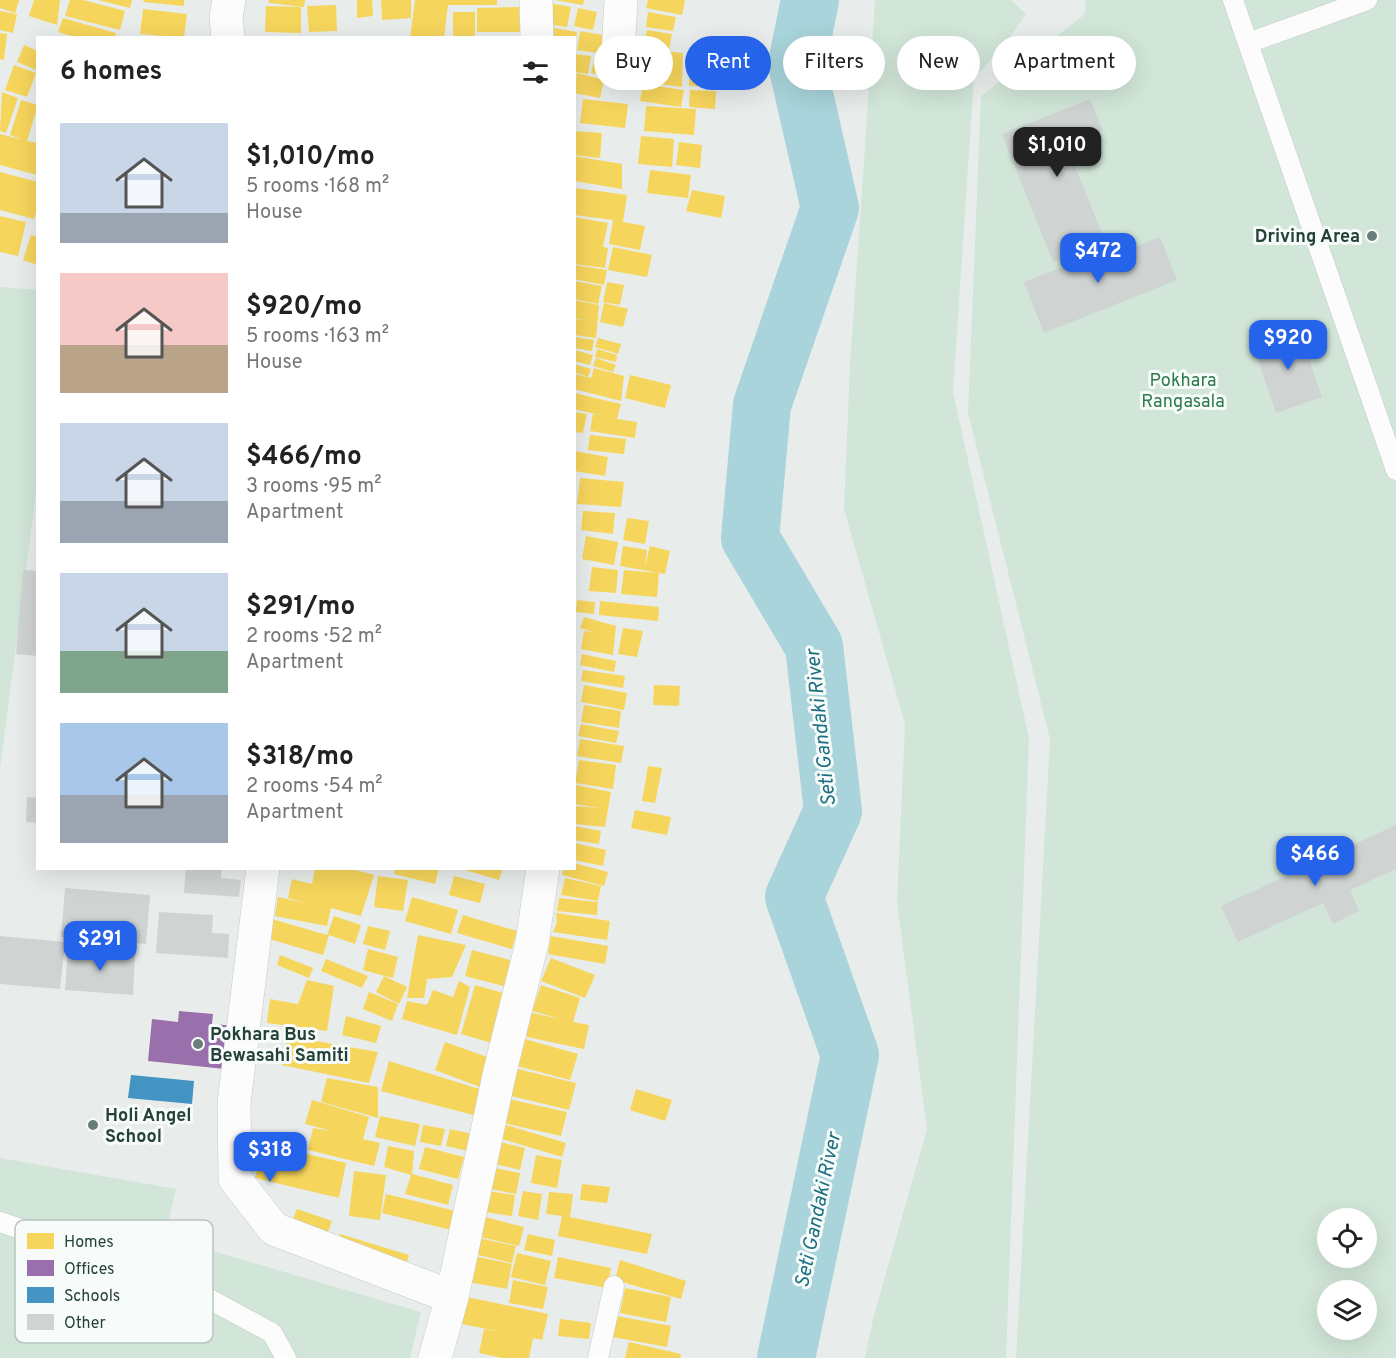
<!DOCTYPE html>
<html lang="en">
<head>
<meta charset="utf-8">
<style>
  :root { --surface:#fff; --page:#f2f2f2; --text:#222; --muted:#767676; --accent:#2563eb }
  body { margin:0; font-family:Overpass,sans-serif; background:var(--page); color:var(--text); height:100vh; display:flex; flex-direction:column; font-size:22px; white-space:nowrap }
  * { box-sizing:border-box; margin:0 }
  p { font-size:20px; color:var(--muted) }
  .icon { flex:none; width:33px; height:33px; fill:none; stroke:currentColor; stroke-width:2; stroke-linecap:round; stroke-linejoin:round }
  .map { position:relative; flex:1; overflow:hidden }
  .panel { position:absolute; left:36px; top:36px; width:540px; height:834px; display:flex; flex-direction:column; background:var(--surface); border-radius:0px; box-shadow:0 6px 24px #0002 }
  .panel>* { flex:none }
  .banner { position:absolute; left:594px; top:36px; width:570px; height:54px; display:flex; gap:12px }
  .controls { position:absolute; left:1317px; top:1208px; display:grid; gap:12px }
  .controls a { display:grid; place-items:center; width:60px; height:60px; border-radius:50%; background:var(--surface); box-shadow:0 6px 24px #0002; font-size:30px }
  .price { position:absolute; translate:-50% -51px; padding:0 14px; border-radius:12px; background:var(--accent); color:#fff; font-size:20px; line-height:39px; filter:drop-shadow(0 2px 3px #0008) }
  .price::after { content:''; position:absolute; left:50%; top:36px; width:18px; height:14px; margin-left:-9px; background:inherit; clip-path:polygon(0 0,100% 0,50% 100%) }
  .price.selected { background:#222; color:#fff }
  ul { padding:0; list-style:none }
  li { display:flex; align-items:center; gap:18px; height:150px; padding:0 24px }
  li span { display:grid; place-items:center; flex:none; width:168px; height:120px; border-radius:0px; color:#555 }
  li>.icon { margin-inline-start:auto }
  span .icon { width:72px; height:72px; fill:#fffc; stroke-width:1 }
  li b { font-size:26px }
  h2 { display:flex; justify-content:space-between; align-items:center; height:72px; padding:0 24px; font-size:26px }
  .pill { padding:0 21px; border-radius:27px; background:var(--surface); box-shadow:0 6px 24px #0002; font-size:21px; line-height:54px }
  .pill.selected { background:var(--accent); color:#fff }
  .map>svg:first-child { display:block }
  .green { fill:#d1e6d8; fill-rule:evenodd }
  .homes { fill:#f6d55c }
  .offices { fill:#9970ab }
  .schools { fill:#4393c3 }
  .lines { fill:none; stroke-linecap:round; stroke-linejoin:round }
  .river { stroke:#a9d4db; stroke-width:58 }
  .building { fill:#cfd4d2 }
  .service-casing { stroke:#c5cac8; stroke-width:21 }
  .minor-casing { stroke:#c5cac8; stroke-width:34 }
  .tertiary-casing { stroke:#c5cac8; stroke-width:34 }
  .service { stroke:#fcfcfc; stroke-width:20 }
  .minor { stroke:#fcfcfc; stroke-width:33 }
  .tertiary { stroke:#fcfcfc; stroke-width:33 }
  .poi-dot { fill:#697e78; stroke:#f7fbf9; stroke-width:2 }
  .labels { text-anchor:middle; stroke-width:6; stroke-linejoin:round; paint-order:stroke }
  .poi-label { font-size:18px; font-weight:bold; fill:#24423a; stroke:#f7fbf9; text-anchor:start }
  .park-label { font-size:18px; fill:#2d7a4b; stroke:#f7fbf9 }
  .water-label { font-size:20px; font-style:italic; fill:#1c6f80; stroke:#f7fbf9 }
  .key { fill:#f7fbf9; stroke:#b8c4c0; stroke-width:1.5 }
  .key-label { font-size:16px; fill:#24423a }
</style>
</head>
<body>
<div class="map">
<svg width="1396" height="1358" viewBox="0 0 1396 1358">
  <rect width="100%" height="100%" fill="#e8edeb"/>
  <g class="green">
    <polygon points="875,0 1011,0 1026,14 1006,43 974,78 953,392 1029,738 1006,1358 865,1358 874,1315 927,1129 897,903 905,724 844,509 850,365"/>
    <path d="M1086,0H1396V1358H1016L1050,739L968,413L981,96L1085,14ZM1328,1218H1366V1257H1328ZM1328,1290H1366V1329H1328Z"/>
    <polygon points="0,287 38,290 37,485 0,769"/>
    <polygon points="0,1158 176,1189 165,1237 421,1312 410,1358 0,1358"/>
  </g>
  <g class="homes">
    <polygon points="0,0 19,0 15,13 0,8"/>
    <polygon points="34,0 60,0 57,25 29,16"/>
    <polygon points="70,0 83,0 125,11 120,30 65,16"/>
    <polygon points="98,0 132,0 130,8"/>
    <polygon points="144,0 184,0 184,6 143,2"/>
    <polygon points="269,0 305,0 304,7 269,3"/>
    <polygon points="357,0 372,0 373,16 357,18"/>
    <polygon points="381,0 411,0 411,18 382,20"/>
    <polygon points="415,0 497,0 497,5 448,5 444,38 410,38"/>
    <polygon points="555,0 584,0 583,5"/>
    <polygon points="648,0 685,0 682,15 646,8"/>
    <polygon points="549,3 571,7 567,27 546,24"/>
    <polygon points="336,5 337,31 309,32 307,6"/>
    <polygon points="266,6 301,7 301,33 265,32"/>
    <polygon points="519,7 520,32 477,32 477,8"/>
    <polygon points="578,8 597,12 593,30 574,26"/>
    <polygon points="143,9 187,14 184,38 140,34"/>
    <polygon points="0,11 17,14 13,33 0,30"/>
    <rect x="453" y="12" width="22" height="26"/>
    <polygon points="648,12 676,17 673,31 646,27"/>
    <polygon points="63,18 116,33 115,38 77,38 58,32"/>
    <polygon points="549,27 577,32 576,38 547,38"/>
    <polygon points="647,30 672,34 669,50 644,46"/>
    <polygon points="580,31 608,36 605,54 577,50"/>
    <polygon points="0,33 7,34 4,60 0,59"/>
    <polygon points="24,45 38,51 38,71 17,62"/>
    <polygon points="646,49 683,53 682,87 643,82"/>
    <polygon points="700,51 719,53 717,69 698,67"/>
    <polygon points="574,54 591,56 588,74 574,72"/>
    <polygon points="595,57 616,62 612,78 591,73"/>
    <polygon points="14,65 36,73 27,97 5,90"/>
    <polygon points="689,68 714,69 714,87 689,86"/>
    <polygon points="577,73 604,80 600,98 574,93"/>
    <polygon points="643,84 684,90 681,107 640,101"/>
    <polygon points="690,90 716,91 715,109 689,107"/>
    <polygon points="2,92 18,98 6,133 0,131"/>
    <polygon points="583,99 628,104 625,128 580,123"/>
    <polygon points="21,100 38,105 27,141 38,143 37,175 0,165 0,134 24,140 10,135"/>
    <polygon points="646,106 696,109 694,135 644,131"/>
    <polygon points="574,131 602,133 600,158 574,155"/>
    <polygon points="641,136 674,139 672,167 638,164"/>
    <polygon points="679,142 702,145 700,168 676,165"/>
    <polygon points="574,156 622,164 622,189 574,181"/>
    <polygon points="650,170 691,175 688,198 647,193"/>
    <polygon points="0,172 38,182 38,206 34,219 0,210"/>
    <polygon points="575,188 627,195 623,222 645,226 640,250 609,244 613,220 574,215"/>
    <polygon points="692,190 725,196 721,218 686,211"/>
    <polygon points="0,216 26,222 18,256 0,252"/>
    <polygon points="574,217 608,223 603,247 608,248 605,268 574,264"/>
    <polygon points="31,235 38,237 38,265 23,260"/>
    <polygon points="613,247 652,255 647,277 608,270"/>
    <polygon points="574,265 607,270 604,285 574,279"/>
    <polygon points="574,281 602,286 598,304 574,299"/>
    <polygon points="607,282 624,285 620,305 603,302"/>
    <polygon points="574,300 599,305 596,338 574,335 574,319 585,320 574,318"/>
    <polygon points="604,303 628,309 623,327 600,322"/>
    <polygon points="574,337 594,340 592,351 574,348"/>
    <polygon points="598,338 621,344 618,354 595,347"/>
    <polygon points="597,349 617,355 616,362 595,357"/>
    <polygon points="574,350 593,355 590,365 574,361"/>
    <polygon points="596,358 616,365 613,372 593,366"/>
    <polygon points="574,364 591,369 588,377 574,372"/>
    <polygon points="594,368 624,376 621,401 574,389 574,374 591,378"/>
    <polygon points="630,375 671,385 665,408 625,398"/>
    <polygon points="574,393 621,404 617,419 637,422 635,438 590,431 593,414 604,416 574,409"/>
    <polygon points="574,412 587,414 583,433 574,432"/>
    <polygon points="590,435 626,439 624,454 588,450"/>
    <polygon points="574,451 608,457 605,476 574,471"/>
    <polygon points="580,478 624,482 621,507 577,504"/>
    <polygon points="583,511 615,513 613,534 581,530"/>
    <polygon points="627,518 649,521 645,544 623,540"/>
    <polygon points="586,536 618,542 614,565 582,559"/>
    <polygon points="623,546 647,550 645,566 650,546 670,551 665,574 620,566"/>
    <polygon points="592,567 618,570 616,593 589,591"/>
    <polygon points="624,570 659,573 657,597 621,594"/>
    <polygon points="577,600 595,602 594,614 576,612"/>
    <polygon points="600,601 659,607 658,621 599,615"/>
    <polygon points="584,617 616,626 613,655 581,649 584,631 593,632 580,628"/>
    <polygon points="623,628 643,631 637,657 618,654"/>
    <polygon points="582,654 616,661 614,672 580,665"/>
    <polygon points="583,670 625,676 623,688 581,681"/>
    <polygon points="584,685 627,693 624,710 581,702"/>
    <polygon points="654,685 680,686 679,706 653,705"/>
    <polygon points="584,705 621,711 619,728 581,722"/>
    <polygon points="581,724 619,731 616,743 578,736"/>
    <polygon points="580,739 624,746 621,763 577,756"/>
    <polygon points="579,760 616,765 613,789 575,783"/>
    <polygon points="648,766 662,768 655,803 642,801"/>
    <polygon points="576,785 611,792 605,827 574,824 575,806 599,808 574,804"/>
    <polygon points="635,810 671,817 667,835 631,828"/>
    <polygon points="574,826 601,831 599,844 574,840"/>
    <polygon points="574,843 606,850 603,866 574,860"/>
    <polygon points="574,863 608,872 604,886 562,875 564,868 574,868"/>
    <polygon points="315,868 348,868 374,875 361,916 331,908 327,926 275,916 278,897 305,903 288,898 292,879 312,884"/>
    <polygon points="395,868 439,868 435,884 394,874"/>
    <polygon points="458,868 503,868 499,880"/>
    <polygon points="378,876 408,880 403,911 374,907"/>
    <polygon points="454,876 485,884 480,903 449,895"/>
    <polygon points="565,878 601,886 598,901 561,895"/>
    <polygon points="412,897 458,910 451,934 405,921"/>
    <polygon points="559,898 598,902 597,915 557,911"/>
    <polygon points="556,913 610,921 607,940 553,932 557,922"/>
    <polygon points="463,915 517,931 512,949 457,933"/>
    <polygon points="334,916 361,925 355,944 329,935 323,955 266,938 272,919 327,935"/>
    <polygon points="368,926 390,931 385,950 363,944"/>
    <polygon points="418,935 466,945 452,977 427,979 424,998 407,998"/>
    <polygon points="551,936 608,946 605,964 548,954"/>
    <polygon points="368,949 398,957 393,978 363,970"/>
    <polygon points="472,950 514,961 507,987 465,976"/>
    <polygon points="280,955 313,968 309,978 277,965"/>
    <polygon points="551,958 595,975 585,998 541,981"/>
    <polygon points="326,959 368,976 362,988 321,971"/>
    <polygon points="384,976 407,987 399,1004 376,992"/>
    <polygon points="307,980 334,986 327,1031 267,1023 270,999 298,1004"/>
    <polygon points="459,981 470,987 457,1035 402,1019 407,1001 427,1005 433,990 453,997"/>
    <polygon points="475,985 517,997 502,1046 461,1034"/>
    <polygon points="541,985 580,998 573,1022 589,1025 584,1049 527,1037 526,1027 532,1013 561,1019 532,1011"/>
    <polygon points="369,992 398,1004 392,1021 363,1009"/>
    <polygon points="346,1016 381,1026 376,1043 342,1035"/>
    <polygon points="288,1036 378,1052 369,1083 282,1065"/>
    <polygon points="525,1039 578,1054 570,1080 517,1066"/>
    <polygon points="445,1042 490,1058 480,1087 435,1070"/>
    <polygon points="389,1061 489,1092 481,1117 381,1091"/>
    <polygon points="518,1069 576,1083 569,1110 511,1096"/>
    <polygon points="327,1078 378,1087 378,1118 321,1102"/>
    <polygon points="636,1089 672,1100 665,1121 630,1110"/>
    <polygon points="509,1099 567,1112 561,1136 504,1123"/>
    <polygon points="312,1100 369,1117 363,1139 380,1143 374,1166 308,1150 313,1128 332,1131 305,1124"/>
    <polygon points="380,1116 420,1124 415,1146 375,1137"/>
    <polygon points="503,1124 566,1143 562,1157 499,1138"/>
    <polygon points="423,1125 445,1129 441,1146 420,1142"/>
    <polygon points="450,1129 481,1136 477,1153 446,1146"/>
    <polygon points="500,1142 525,1148 520,1170 495,1164"/>
    <polygon points="264,1144 346,1163 339,1198 255,1178"/>
    <polygon points="388,1146 414,1151 412,1174 453,1185 448,1205 405,1194 411,1175 384,1167"/>
    <polygon points="425,1147 464,1157 458,1179 419,1169"/>
    <polygon points="536,1155 562,1160 557,1188 531,1183"/>
    <polygon points="494,1168 520,1173 516,1194 490,1189"/>
    <polygon points="354,1171 386,1175 380,1220 349,1216"/>
    <polygon points="582,1184 610,1187 607,1203 580,1200"/>
    <polygon points="488,1191 515,1195 512,1216 485,1212"/>
    <polygon points="523,1191 542,1194 538,1220 518,1216"/>
    <polygon points="549,1192 573,1194 570,1217 652,1234 647,1254 558,1236 562,1216 546,1214"/>
    <polygon points="386,1194 460,1212 455,1231 382,1213"/>
    <polygon points="297,1209 332,1221 322,1248 287,1235"/>
    <polygon points="481,1216 524,1227 519,1246 476,1236"/>
    <polygon points="340,1234 409,1255 401,1281 332,1260"/>
    <polygon points="528,1234 555,1240 552,1256 524,1250"/>
    <polygon points="478,1238 516,1246 512,1263 474,1254"/>
    <polygon points="517,1253 551,1261 545,1285 511,1277"/>
    <polygon points="473,1256 512,1264 507,1289 468,1282"/>
    <polygon points="558,1257 611,1268 607,1288 554,1278"/>
    <polygon points="620,1260 686,1281 681,1299 615,1280"/>
    <polygon points="513,1280 548,1287 543,1309 509,1303"/>
    <polygon points="625,1288 671,1297 666,1322 620,1313"/>
    <polygon points="467,1297 548,1314 542,1340 533,1338 529,1358 502,1358 479,1353 484,1329 502,1332 462,1324"/>
    <polygon points="611,1315 671,1326 667,1347 607,1336"/>
    <polygon points="560,1319 591,1323 589,1339 558,1336"/>
    <polygon points="629,1342 681,1354 680,1358 625,1358"/>
  </g>
  <polygon class="offices" points="179,1011 213,1014 212,1024 249,1027 244,1071 148,1061 152,1019 178,1022"/>
  <polygon class="schools" points="131,1075 194,1081 192,1104 128,1098"/>
  <g class="lines">
    <polyline class="river" points="786,1358 850,1055 794,897 833,811 814,646 750,538 762,405 830,208 797,64 810,0"/>
  </g>
  <g class="building">
    <polygon points="1090,99 1103,130 1081,139 1072,159 1105,241 1053,262 1002,134"/>
    <polygon points="1160,237 1177,280 1044,333 1024,282 1092,255 1095,263"/>
    <polygon points="1299,329 1322,397 1276,413 1253,345"/>
    <polygon points="23,570 38,571 38,656 16,654"/>
    <polygon points="27,797 38,798 38,823 26,822"/>
    <polygon points="1396,825 1396,869 1350,890 1359,911 1333,924 1323,903 1238,942 1221,906"/>
    <polygon points="186,868 222,868 221,878 241,880 239,897 184,893"/>
    <polygon points="65,888 150,895 146,944 61,937"/>
    <polygon points="159,912 213,915 212,933 229,934 228,958 156,953"/>
    <polygon points="0,936 65,942 60,989 0,984"/>
    <polygon points="68,950 135,954 133,995 65,990"/>
  </g>
  <g class="lines">
    <g class="service-casing">
      <g id="service">
        <polyline points="1233,0 1396,470"/>
        <polyline points="1248,43 1367,0"/>
        <polyline points="0,1222 180,1283 272,1333 286,1358"/>
        <polyline points="598,1358 614,1286"/>
      </g>
    </g>
    <g class="minor-casing">
      <g id="minor">
        <polyline points="536,0 537,38"/>
        <polyline points="621,0 618,52 623,62 637,65"/>
        <polyline points="452,1297 500,1071 532,943 543,868"/>
      </g>
    </g>
    <g class="tertiary-casing">
      <g id="tertiary">
        <polyline points="228,38 226,17 229,0"/>
        <polyline points="263,868 234,1103 235,1179 274,1229 452,1297 435,1358"/>
      </g>
    </g>
    <use href="#service" class="service"/>
    <use href="#minor" class="minor"/>
    <use href="#tertiary" class="tertiary"/>
  </g>
  <g class="poi-dot">
    <circle cx="1372" cy="236" r="6"/>
    <circle cx="198" cy="1044" r="6"/>
    <circle cx="93" cy="1125" r="6"/>
  </g>
  <g class="labels">
    <g class="poi-label">
      <text x="1360" y="242" text-anchor="end">Driving Area</text>
      <text x="210" y="1040">Pokhara Bus<tspan x="210" dy="21">Bewasahi Samiti</tspan></text>
      <text x="105" y="1121">Holi Angel<tspan x="105" dy="21">School</tspan></text>
    </g>
    <g class="park-label">
      <text x="1183" y="386">Pokhara<tspan x="1183" dy="21">Rangasala</tspan></text>
    </g>
    <g class="water-label">
      <text transform="translate(820 728) rotate(-96)" y="7">Seti Gandaki River</text>
      <text transform="translate(817 1210) rotate(-78)" y="7">Seti Gandaki River</text>
    </g>
  </g>
  <rect x="15" y="1220" width="198" height="123" rx="9" class="key"/>
  <rect x="27" y="1233" width="27" height="16" fill="#f6d55c"/>
  <rect x="27" y="1260" width="27" height="16" fill="#9970ab"/>
  <rect x="27" y="1287" width="27" height="16" fill="#4393c3"/>
  <rect x="27" y="1314" width="27" height="16" fill="#cfd4d2"/>
  <g class="key-label">
    <text x="64" y="1247">Homes</text>
    <text x="64" y="1274">Offices</text>
    <text x="64" y="1301">Schools</text>
    <text x="64" y="1328">Other</text>
  </g>
</svg>
<div class="controls">
<a><svg class="icon" aria-label="locate" viewBox="0 0 24 24"><circle cx="12" cy="12" r="6"/><path d="M12 2v4M12 18v4M2 12h4M18 12h4"/></svg></a>
<a><svg class="icon" aria-label="layers" viewBox="0 0 24 24"><path d="M12 4l9 5-9 5-9-5zM3 14l9 5 9-5"/></svg></a>
</div>
<b class="price selected" style="left:1057px;top:178px">$1,010</b>
<b class="price" style="left:1098px;top:284px">$472</b>
<b class="price" style="left:1288px;top:371px">$920</b>
<b class="price" style="left:1315px;top:887px">$466</b>
<b class="price" style="left:100px;top:972px">$291</b>
<b class="price" style="left:270px;top:1183px">$318</b>
<div class="banner">
<a class="pill">Buy</a>
<a class="pill selected">Rent</a>
<a class="pill">Filters</a>
<a class="pill">New</a>
<a class="pill">Apartment</a>
</div>
<section class="panel">
<h2>6 homes<svg class="icon" aria-label="filters" viewBox="0 0 24 24"><path d="M4 7h16M4 17h16"/><circle cx="9" cy="7" r="2"/><circle cx="15" cy="17" r="2"/></svg></h2>
<ul>
<li><span style="background:linear-gradient(#c9d6e8 75%,#9aa5b1 0)"><svg class="icon" aria-label="home" viewBox="0 0 24 24"><path d="M3 11l9-7 9 7M6 9v11h12V9"/></svg></span><div><b>$1,010/mo</b><p>5 rooms · 168 m²</p><p>House</p></div></li>
<li><span style="background:linear-gradient(#f6c9c9 60%,#b9a48a 0)"><svg class="icon" aria-label="home" viewBox="0 0 24 24"><path d="M3 11l9-7 9 7M6 9v11h12V9"/></svg></span><div><b>$920/mo</b><p>5 rooms · 163 m²</p><p>House</p></div></li>
<li><span style="background:linear-gradient(#c9d6e8 65%,#9aa5b1 0)"><svg class="icon" aria-label="home" viewBox="0 0 24 24"><path d="M3 11l9-7 9 7M6 9v11h12V9"/></svg></span><div><b>$466/mo</b><p>3 rooms · 95 m²</p><p>Apartment</p></div></li>
<li><span style="background:linear-gradient(#c9d6e8 65%,#7fa58c 0)"><svg class="icon" aria-label="home" viewBox="0 0 24 24"><path d="M3 11l9-7 9 7M6 9v11h12V9"/></svg></span><div><b>$291/mo</b><p>2 rooms · 52 m²</p><p>Apartment</p></div></li>
<li><span style="background:linear-gradient(#a9c7e8 60%,#9aa5b1 0)"><svg class="icon" aria-label="home" viewBox="0 0 24 24"><path d="M3 11l9-7 9 7M6 9v11h12V9"/></svg></span><div><b>$318/mo</b><p>2 rooms · 54 m²</p><p>Apartment</p></div></li>
</ul>
</section>
</div>
</body>
</html>
